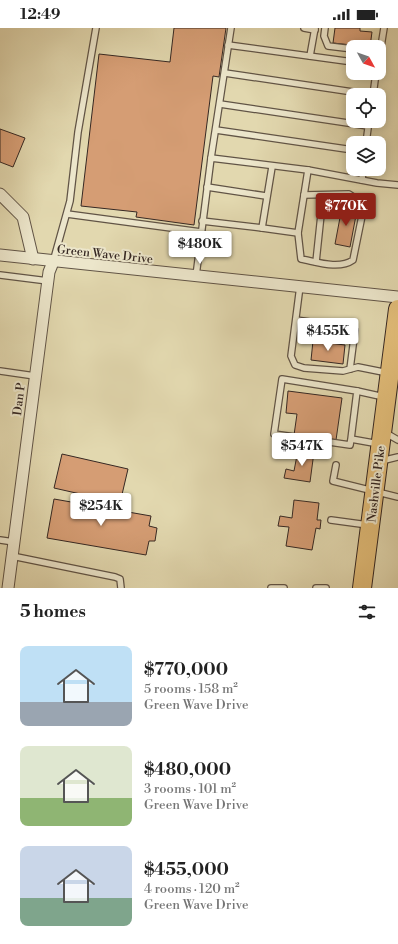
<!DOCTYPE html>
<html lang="en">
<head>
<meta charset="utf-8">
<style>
  :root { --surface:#fff; --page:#f6f6f6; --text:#222; --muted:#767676; --accent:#8f2418 }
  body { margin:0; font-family:"Libre Bodoni",serif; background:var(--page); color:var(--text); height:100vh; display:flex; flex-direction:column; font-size:15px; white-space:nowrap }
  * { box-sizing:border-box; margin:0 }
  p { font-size:13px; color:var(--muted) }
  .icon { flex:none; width:22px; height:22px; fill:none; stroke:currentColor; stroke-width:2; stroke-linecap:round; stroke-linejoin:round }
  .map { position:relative; height:560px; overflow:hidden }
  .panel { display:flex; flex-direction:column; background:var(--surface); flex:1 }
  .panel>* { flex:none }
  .needle { width:26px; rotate:130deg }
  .fabs { position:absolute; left:346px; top:12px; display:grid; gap:8px }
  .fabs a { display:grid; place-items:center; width:40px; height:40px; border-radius:8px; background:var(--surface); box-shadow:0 2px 10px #0003; font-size:20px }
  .price { position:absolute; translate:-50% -34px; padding:0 9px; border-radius:4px; background:#fff; color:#222; font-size:13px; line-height:26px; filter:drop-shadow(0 1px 2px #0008) }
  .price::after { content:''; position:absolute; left:50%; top:24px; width:12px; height:9px; margin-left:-6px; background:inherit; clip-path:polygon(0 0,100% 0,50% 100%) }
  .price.current { background:var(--accent); color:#fff }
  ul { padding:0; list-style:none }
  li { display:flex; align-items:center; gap:12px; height:100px; padding:0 20px }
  li span { display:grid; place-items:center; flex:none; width:112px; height:80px; border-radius:8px; color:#555 }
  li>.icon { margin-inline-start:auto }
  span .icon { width:48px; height:48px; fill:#fffc; stroke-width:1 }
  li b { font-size:17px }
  h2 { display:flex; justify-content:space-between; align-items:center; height:48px; padding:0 20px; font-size:17px }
  .status { display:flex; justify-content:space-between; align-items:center; height:28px; padding:0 20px; background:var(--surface); direction:ltr }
  .status svg { height:11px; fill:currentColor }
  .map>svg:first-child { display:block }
  .building { fill:#d59d74; stroke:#362823 }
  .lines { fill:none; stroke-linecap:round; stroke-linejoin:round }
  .lane-casing { stroke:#615446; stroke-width:8 }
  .street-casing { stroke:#615446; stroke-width:13 }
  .primary-casing { stroke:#362823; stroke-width:20 }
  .lane { stroke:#ece6cb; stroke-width:5.5 }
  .street { stroke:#ece6cb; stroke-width:11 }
  .primary { stroke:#e1bc78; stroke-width:18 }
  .labels { text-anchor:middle; stroke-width:4; stroke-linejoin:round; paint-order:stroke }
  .street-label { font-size:12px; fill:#362823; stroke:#ece6cb }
</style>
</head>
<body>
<div class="status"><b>12:49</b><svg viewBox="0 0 49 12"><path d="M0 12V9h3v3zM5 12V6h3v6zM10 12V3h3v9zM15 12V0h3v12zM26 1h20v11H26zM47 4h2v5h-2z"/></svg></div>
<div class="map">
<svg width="398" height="560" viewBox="0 0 398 560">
  <rect width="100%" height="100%" fill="#e2d8af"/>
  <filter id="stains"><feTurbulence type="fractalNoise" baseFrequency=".005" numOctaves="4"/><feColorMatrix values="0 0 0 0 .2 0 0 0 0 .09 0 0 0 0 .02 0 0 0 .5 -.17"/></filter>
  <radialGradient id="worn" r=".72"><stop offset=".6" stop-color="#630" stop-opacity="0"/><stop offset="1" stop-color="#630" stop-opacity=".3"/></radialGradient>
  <g class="building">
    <polygon points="174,0 226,0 219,49 213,48 194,197 136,189 137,184 81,178 99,26 170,34"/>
    <polygon points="335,0 360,0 360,3 372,4 370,19 333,15"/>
    <polygon points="0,101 25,110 13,139 0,134"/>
    <polygon points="342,179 357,182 350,219 335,216"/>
    <polygon points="313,313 345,317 343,336 311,332"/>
    <polygon points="288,363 342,370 336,412 294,407 297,386 286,385"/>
    <polygon points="298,422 314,424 310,454 284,450 286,441 294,443"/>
    <polygon points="62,426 128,441 120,475 54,460"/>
    <polygon points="54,471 151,488 149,498 157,500 155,513 149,513 146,527 47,510"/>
    <polygon points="294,472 319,475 317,492 321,492 320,501 316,500 312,522 286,518 289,499 278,498 280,488 292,490"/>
  </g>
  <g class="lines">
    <g class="lane-casing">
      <g id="lane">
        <polyline points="304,0 315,2"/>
        <polyline points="325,0 324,8 328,18 353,21"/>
        <polyline points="228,17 353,34"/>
        <polyline points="310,28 315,0"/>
        <polyline points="379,31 384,0"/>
        <polyline points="225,45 373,67"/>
        <polyline points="373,67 376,45"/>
        <polyline points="220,76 368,98"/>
        <polyline points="216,102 353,122"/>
        <polyline points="366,115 369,93"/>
        <polyline points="211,130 231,0"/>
        <polyline points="362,152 363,141"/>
        <polyline points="207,159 266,168"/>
        <polyline points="67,186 201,204"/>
        <polyline points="202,193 262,200 272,139"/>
        <polyline points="262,200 298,205 308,142"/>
        <path d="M298,205L301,231C317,234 339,242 353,232L363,183L358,172L349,166L304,167"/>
        <polyline points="53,234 70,173 78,104 96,0"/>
        <polyline points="316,234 323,168"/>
        <polyline points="0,247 48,253"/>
        <polyline points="196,248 211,130 308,142 377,155 398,157"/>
        <polyline points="300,258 291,328 295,337 304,340 343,343 358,339 388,345"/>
        <polyline points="296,292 351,300 355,302 350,341"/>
        <polyline points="0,343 35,348"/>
        <polyline points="357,363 384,369"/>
        <polyline points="384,404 398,412"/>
        <polyline points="351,411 350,417 274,406 282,351 357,363 351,411 379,416"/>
        <polyline points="381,433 398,429"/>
        <polyline points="336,437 333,453 398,469"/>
        <polyline points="331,492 368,497"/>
        <polyline points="0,512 14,514"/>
        <polyline points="12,528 115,549 120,551 121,560"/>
        <polyline points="271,560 284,560"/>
        <polyline points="316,560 326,560"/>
      </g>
    </g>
    <g class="street-casing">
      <g id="street">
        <polyline points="0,166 23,189 33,231"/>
        <polyline points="0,227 398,269"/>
        <polyline points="8,560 49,244 53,234"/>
      </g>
    </g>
    <g class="primary-casing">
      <polyline id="primary" points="362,560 398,281"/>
    </g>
    <use href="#lane" class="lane"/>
    <use href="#street" class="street"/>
    <use href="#primary" class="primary"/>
  </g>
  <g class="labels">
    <g class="street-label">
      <text transform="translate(105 226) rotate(6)" y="4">Green Wave Drive</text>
      <text transform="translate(19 371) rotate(-83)" y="4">Dan P</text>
      <text transform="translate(376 456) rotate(-83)" y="4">Nashville Pike</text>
    </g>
  </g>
  <rect width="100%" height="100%" filter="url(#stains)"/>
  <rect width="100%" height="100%" fill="url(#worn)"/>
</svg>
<div class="fabs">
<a><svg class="needle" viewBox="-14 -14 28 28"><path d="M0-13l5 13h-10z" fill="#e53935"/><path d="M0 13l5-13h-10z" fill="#767676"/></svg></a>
<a><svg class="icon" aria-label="locate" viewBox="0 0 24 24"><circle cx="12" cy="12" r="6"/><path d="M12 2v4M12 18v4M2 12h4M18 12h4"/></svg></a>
<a><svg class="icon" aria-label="layers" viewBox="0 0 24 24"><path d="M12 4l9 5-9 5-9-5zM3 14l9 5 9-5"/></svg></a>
</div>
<b class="price current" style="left:346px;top:199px">$770K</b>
<b class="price" style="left:200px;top:237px">$480K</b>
<b class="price" style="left:328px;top:324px">$455K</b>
<b class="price" style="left:302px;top:439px">$547K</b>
<b class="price" style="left:101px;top:499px">$254K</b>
</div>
<section class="panel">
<h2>5 homes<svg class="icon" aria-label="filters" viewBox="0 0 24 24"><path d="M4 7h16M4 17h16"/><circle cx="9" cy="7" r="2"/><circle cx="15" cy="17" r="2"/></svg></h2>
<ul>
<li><span style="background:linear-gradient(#bfe0f5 70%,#9aa5b1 0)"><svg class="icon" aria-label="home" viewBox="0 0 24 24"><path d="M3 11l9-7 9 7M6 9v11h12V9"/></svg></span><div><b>$770,000</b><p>5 rooms · 158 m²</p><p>Green Wave Drive</p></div></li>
<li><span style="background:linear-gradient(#dfe7d0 65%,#8fb573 0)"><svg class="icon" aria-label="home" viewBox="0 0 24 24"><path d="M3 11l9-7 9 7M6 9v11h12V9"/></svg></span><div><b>$480,000</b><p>3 rooms · 101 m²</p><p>Green Wave Drive</p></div></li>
<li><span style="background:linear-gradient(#c9d6e8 65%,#7fa58c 0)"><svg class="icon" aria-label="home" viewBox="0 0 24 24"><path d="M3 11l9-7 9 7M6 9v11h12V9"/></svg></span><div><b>$455,000</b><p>4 rooms · 120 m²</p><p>Green Wave Drive</p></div></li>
</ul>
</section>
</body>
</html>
